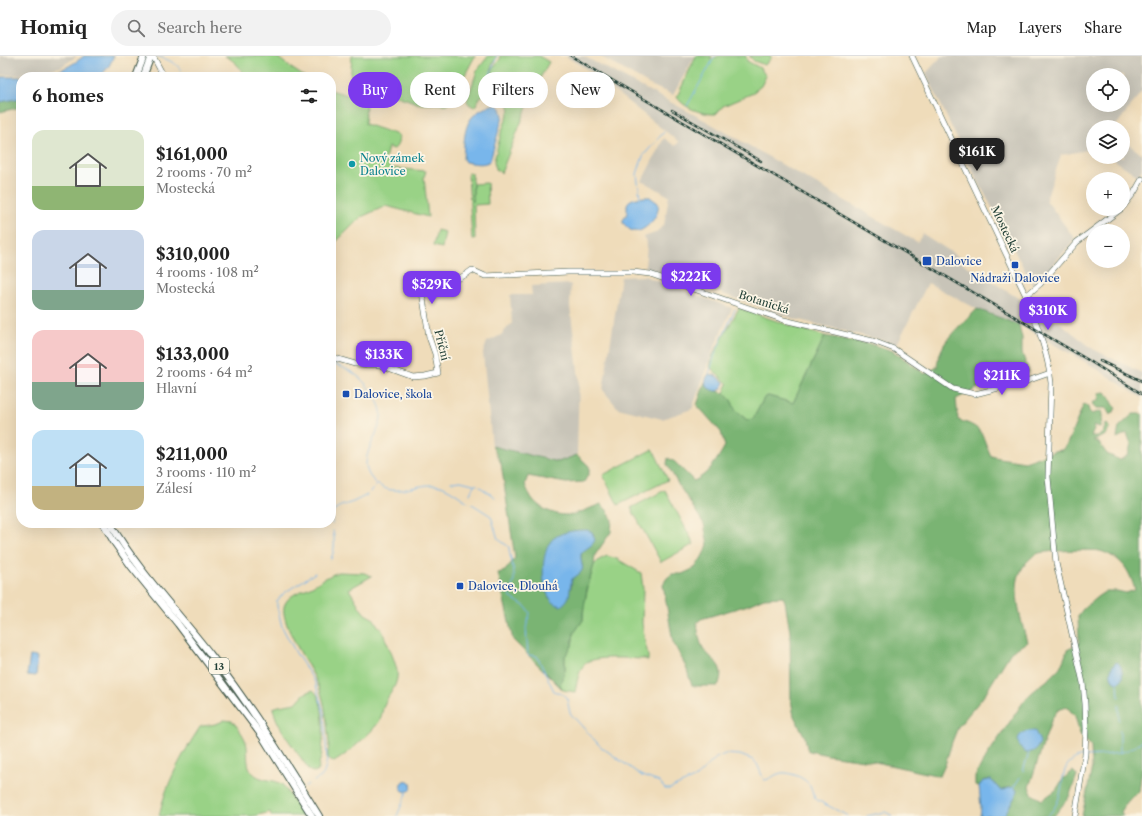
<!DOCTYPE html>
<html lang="en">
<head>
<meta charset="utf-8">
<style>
  :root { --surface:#fff; --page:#f2f2f2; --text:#222; --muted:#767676; --line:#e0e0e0; --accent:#7c3aed }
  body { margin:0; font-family:"Libre Caslon Text",serif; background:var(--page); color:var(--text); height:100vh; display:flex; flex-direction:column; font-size:15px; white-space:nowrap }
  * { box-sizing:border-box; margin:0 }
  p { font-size:13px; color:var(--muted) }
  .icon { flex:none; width:22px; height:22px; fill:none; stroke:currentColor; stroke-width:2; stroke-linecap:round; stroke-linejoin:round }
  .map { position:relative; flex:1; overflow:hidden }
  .side { position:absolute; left:16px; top:16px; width:320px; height:456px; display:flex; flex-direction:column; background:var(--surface); border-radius:16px; box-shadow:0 4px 16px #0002 }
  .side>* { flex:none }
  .hud { position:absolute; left:348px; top:16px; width:380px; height:36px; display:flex; gap:8px }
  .tools { position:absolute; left:1086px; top:12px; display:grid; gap:8px }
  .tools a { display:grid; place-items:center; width:44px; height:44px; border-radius:50%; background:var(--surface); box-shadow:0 4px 16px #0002; font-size:20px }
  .price { position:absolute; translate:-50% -34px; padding:0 9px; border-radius:8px; background:var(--accent); color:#fff; font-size:13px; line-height:26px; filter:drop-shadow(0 1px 2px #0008) }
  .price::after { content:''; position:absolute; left:50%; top:24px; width:12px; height:9px; margin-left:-6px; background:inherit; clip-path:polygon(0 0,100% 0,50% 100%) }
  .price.current { background:#222; color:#fff }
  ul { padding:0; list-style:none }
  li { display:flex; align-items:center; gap:12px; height:100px; padding:0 16px }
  li span { display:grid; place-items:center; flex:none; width:112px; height:80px; border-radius:12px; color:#555 }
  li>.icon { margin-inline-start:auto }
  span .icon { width:48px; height:48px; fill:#fffc; stroke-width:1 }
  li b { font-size:17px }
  h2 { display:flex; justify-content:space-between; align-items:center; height:48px; padding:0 16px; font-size:17px }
  .pill { padding:0 14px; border-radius:18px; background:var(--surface); box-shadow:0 4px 16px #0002; font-size:14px; line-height:36px }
  .pill.current { background:var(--accent); color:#fff }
  header { display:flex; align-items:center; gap:24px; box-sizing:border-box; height:56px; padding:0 20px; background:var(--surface); border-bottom:1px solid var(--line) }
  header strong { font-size:19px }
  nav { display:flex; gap:22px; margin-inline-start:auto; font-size:14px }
  .search { width:280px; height:36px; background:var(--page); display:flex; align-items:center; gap:10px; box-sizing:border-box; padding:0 14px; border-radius:22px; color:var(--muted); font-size:15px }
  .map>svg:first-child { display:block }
  .industrial { fill:#c8c4b8; fill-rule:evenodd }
  .green { fill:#99d286; stroke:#5c885d }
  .forest { fill:#7ab473; stroke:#4c7854; fill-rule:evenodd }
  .water { fill:#78b6eb; stroke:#4c7a90 }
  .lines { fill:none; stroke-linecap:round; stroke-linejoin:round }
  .stream { stroke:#78b6eb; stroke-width:1 }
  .secondary-casing { stroke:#3e5548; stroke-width:6 }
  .highway-casing { stroke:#3e5548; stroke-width:8 }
  .secondary { stroke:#fff; stroke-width:5 }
  .highway { stroke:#fff; stroke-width:6 }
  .rail-casing { stroke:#1f3d34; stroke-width:2.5 }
  .rail { stroke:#fcf5e5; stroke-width:1; stroke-dasharray:3; stroke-linecap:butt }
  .culture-dot { fill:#0f9aa8; stroke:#fcf5e5; stroke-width:1.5 }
  .transit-dot { fill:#1a4fb4; stroke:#fcf5e5; stroke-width:1.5 }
  .labels { text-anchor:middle; stroke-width:3.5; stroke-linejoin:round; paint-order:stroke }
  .shield { fill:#fcf5e5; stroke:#617469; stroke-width:1 }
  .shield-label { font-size:10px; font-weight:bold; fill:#1f3d34 }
  .culture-label { font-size:11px; fill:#0d838f; stroke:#fcf5e5; text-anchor:start }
  .street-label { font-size:11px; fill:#1f3d34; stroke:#fcf5e5 }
  .transit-label { font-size:11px; fill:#164399; stroke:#fcf5e5; text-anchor:start }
</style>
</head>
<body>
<header>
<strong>Homiq</strong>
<div class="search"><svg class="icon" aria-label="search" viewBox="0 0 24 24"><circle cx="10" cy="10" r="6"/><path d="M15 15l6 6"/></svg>Search here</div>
<nav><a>Map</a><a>Layers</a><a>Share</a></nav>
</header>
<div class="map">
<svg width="1142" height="760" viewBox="0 0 1142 760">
  <rect width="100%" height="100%" fill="#fcf5e5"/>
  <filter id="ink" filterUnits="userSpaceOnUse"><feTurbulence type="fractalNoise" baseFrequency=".025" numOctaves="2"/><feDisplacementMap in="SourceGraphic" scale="8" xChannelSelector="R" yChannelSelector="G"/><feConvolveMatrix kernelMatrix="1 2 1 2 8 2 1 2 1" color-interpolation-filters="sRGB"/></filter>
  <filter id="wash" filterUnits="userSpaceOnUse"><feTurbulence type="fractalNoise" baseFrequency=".012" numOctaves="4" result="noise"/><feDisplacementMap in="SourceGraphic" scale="16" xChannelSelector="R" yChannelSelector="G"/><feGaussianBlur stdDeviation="0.9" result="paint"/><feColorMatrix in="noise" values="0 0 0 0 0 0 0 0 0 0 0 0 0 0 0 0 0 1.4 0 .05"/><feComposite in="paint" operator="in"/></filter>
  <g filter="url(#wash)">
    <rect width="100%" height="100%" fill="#efdcba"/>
    <g class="industrial">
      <polygon points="0,0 77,0 61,11 20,19 0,19"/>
      <polygon points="565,0 583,0 706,65 917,186 923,178 959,201 961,206 1029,249 1060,267 1093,293 1142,317 1142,328 1140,328 1142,329 1142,342 1091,309 1019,269 977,253 928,227 897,288 795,263 645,211 647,189 644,181 655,177 664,169 669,140 642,125 664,82 675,90 679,86 585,12"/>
      <polygon points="600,0 695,0 673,39 648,28"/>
      <path d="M942,0H1142V35L1115,71H1093V93L1061,99L1046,144L1075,183L1037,227L1032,228L968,106L926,17ZM1093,19H1123V49H1093Z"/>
      <polygon points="1123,85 1142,98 1142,113 1138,120 1110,101 1123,101"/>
      <polygon points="644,220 732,252 714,292 692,353 662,363 618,352 603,334 621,221"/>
      <polygon points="571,228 570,250 579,323 577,399 558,406 492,390 483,297 487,286 501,279 512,267 510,239 532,239 531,230"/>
    </g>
    <g class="green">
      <path d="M225,0H276L291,12L305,21H244C241,11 235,5 225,0Z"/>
      <path d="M352,0H475L459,30L457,38L452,45L445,49C436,46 426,50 417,47C409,44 401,41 393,39C380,36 366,34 353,31L350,27Z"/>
      <path d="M488,0H497C496,3 493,6 492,9C490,16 493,31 488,37C486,39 482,40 479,41L476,49L474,51L469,48L467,45L477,15Z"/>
      <polygon points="499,0 539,0 549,6 535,31 501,117 495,112 494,105 501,77 510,54 509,50 492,21 493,12 501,2"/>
      <path d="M696,0H712L710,4L719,0H746L747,5L760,12L766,20L761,30L751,38L723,50L716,58C704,59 683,52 677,41Z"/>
      <polygon points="749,0 771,0 771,2 765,9 754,5"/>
      <path d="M331,34L366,45L365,68L398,79C400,83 398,90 394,93L388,91L385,103L391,112L426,115L424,121L428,161L386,150L361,161L331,191Z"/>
      <polygon points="468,117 472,117 473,146 473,128 487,127 488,148 474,149 475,183 472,183"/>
      <polygon points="437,174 445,176 442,192 433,190"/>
      <polygon points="739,252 797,272 825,280 793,347 768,340 764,342 753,363 747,364 736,355 731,344 724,337 728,328 710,311 713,299"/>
      <polygon points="653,393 668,424 618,449 603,419"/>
      <polygon points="665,434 694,488 661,506 631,452"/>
      <path d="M607,500L617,503L641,517L643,533L642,567L645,586L648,599V605L645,603C631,603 592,598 584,609C578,616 577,627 575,636L563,634L560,629L565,615V600L572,590L574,577L583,564L584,548L592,515L594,509L599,504Z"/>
      <path d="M338,516L364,517L372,520L349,533L361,553L365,558L374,563L378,570L381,572C386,586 394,600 397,615C399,630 388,638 384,649C382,654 382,659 380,664C374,675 345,700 334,706L328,702C327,698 329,693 329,687C327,668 326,649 319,631C313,613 274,562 286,546C292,537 303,535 312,530C321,525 328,520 338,516Z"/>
      <path d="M313,634C325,643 324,681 322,695C322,702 317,708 319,714L314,716L310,715C299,698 276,671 273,652L279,650L296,647L304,638Z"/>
      <path d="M224,664L232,665C237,670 243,678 246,686C249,696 245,708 252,716C260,726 274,722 283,729L303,760H272L270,756L253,760H159C166,727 182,699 200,671C208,668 216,670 224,664Z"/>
    </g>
    <g class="forest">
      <polygon points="21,42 21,51 0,56 0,46"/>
      <path d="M977,253L1019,269L1022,282V297L1029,316L980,331L956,343L958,364C985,372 980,377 991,400L999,402L1025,406L1054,395L1062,394L1067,388L1084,348L1088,351L1089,355L1092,358L1101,355C1103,361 1102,365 1100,371L1093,369L1094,374L1091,380C1103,381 1103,377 1106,367L1110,371C1106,382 1103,380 1093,384L1099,387L1107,398L1120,404L1128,399L1131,388L1127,377L1117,382L1119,371L1133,358H1142V713L1139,735L1127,746L1121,756L1123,760H1082L1092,711L1091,690L1080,678L1075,660L1067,651L1058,654L1052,662L1029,731L1032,738L1042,744L1056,734L1063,723L1073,715L1077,719L1069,741L1054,760H1004L1015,739L1010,731L1001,735L991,724H984L979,730L975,729V721L982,707L1024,645C1040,625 1060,623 1067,594L1079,588L1078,560L1083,553L1097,541L1106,535H1117L1126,537L1135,534C1132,523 1127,510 1117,503C1112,500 1105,496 1100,495C1092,493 1047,495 1039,497C1031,500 1023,509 1020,517C1012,534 1022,568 1027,586L1011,596L983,641L958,671L952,686L945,709L940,720L871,705L828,699L809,695L807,692L805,681L794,660L791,644L790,576L785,545L783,541L764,542L748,549L701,563L697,567C698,575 699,585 703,592C712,606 727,608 718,630H695L692,629C689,623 688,615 685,609C681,601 677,594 673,586L663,528L667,522L672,518H682L695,512L702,501L708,489L704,468L678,428L667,408L668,402L675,406L694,425C709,418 717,404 725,390L721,376L697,349L705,326L708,332L724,337L731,344L736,355L747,364L753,363L764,342L768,340L793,347L825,280L870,288L893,295L925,318L937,311C940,283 959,272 977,253Z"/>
      <polygon points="1105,336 1109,340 1116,353 1110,359 1106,352 1095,352 1092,347 1098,344 1099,337"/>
      <path d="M492,390L558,406L577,399L589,410V417L584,426L566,427L528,420L525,428C526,431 528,436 530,439C537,453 559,462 574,458C583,456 592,451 601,448L607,454L612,463L611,476L595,499L594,509L587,533L583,557V564L574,577L572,590L565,600V615L560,629L563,634L513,584L498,517L505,515L515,502L501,407ZM575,475L593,478C596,490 587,489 581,498C580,513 589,512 572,522L571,532L549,542C547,537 545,532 544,527C542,517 545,491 552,484C559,478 566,477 575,475Z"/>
    </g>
    <g class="water">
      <path d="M84,0H114L109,10L100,21H21V42L0,46V21C34,21 56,22 84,0Z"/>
      <path d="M495,48L501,52L503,60L490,105C483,110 473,107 465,106L463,103C465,74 463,58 495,48Z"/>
      <path d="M650,141L658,147C658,150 659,153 657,157C655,164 642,178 633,175C629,174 626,170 623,167V164C628,157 627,157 627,149C628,141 644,141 650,141Z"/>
      <path d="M709,318L716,320L724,326L722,332L718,335C708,335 701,327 709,318Z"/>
      <path d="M587,474L592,476L595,484C592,491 585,492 581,498C580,513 589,512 572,523C568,535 573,541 561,550C538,546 539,493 554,482C563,475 577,474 587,474Z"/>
      <polygon points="30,600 38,601 36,620 27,619"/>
      <path d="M1117,606C1122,609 1123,617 1122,623L1118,627L1113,625C1109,618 1110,610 1117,606Z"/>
      <path d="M1030,675H1035L1040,686C1037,694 1034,696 1026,697C1015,688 1015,677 1030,675Z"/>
      <polygon points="989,724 991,724 1001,735 1012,731 1017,734 1016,739 1004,760 980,760 981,752 979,730 983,725"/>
      <circle cx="406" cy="730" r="5.5"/>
    </g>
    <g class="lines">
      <g class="stream">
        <path d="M157,0C168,4 181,7 183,21"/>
        <polyline points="495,48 490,19 497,0"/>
        <polyline points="687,50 715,0"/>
        <polyline points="640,142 637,118 643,100 664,76"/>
        <path d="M331,307C350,314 361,319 372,337C376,343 380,348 381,356C383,378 354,402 372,423C393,447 416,424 441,430C450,433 460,441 468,446"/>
        <polyline points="709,318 715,298 735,253"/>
        <polyline points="451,426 461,425 477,429"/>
        <polyline points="480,431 495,441"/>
        <polyline points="370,436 378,428"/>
        <polyline points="470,438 474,429"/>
        <path d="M472,448L491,460L498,483L509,491C509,501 515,512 514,523C514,529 509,535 510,541L526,551L530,557L526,572L528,599L537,600L554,635L564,639L567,643L570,657L600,690L642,720L659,726L665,733H670L696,721L716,702L725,698L740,699L753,704L757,708L764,724C772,723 772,720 778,718C786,714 803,721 808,727C812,732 812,739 817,744L848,760"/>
        <path d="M332,468C331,450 339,451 353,446C358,444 363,441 367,439"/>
        <path d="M331,503C335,493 335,485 333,475"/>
        <polyline points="1118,627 1119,641"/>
        <polyline points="1119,648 1119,664"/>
        <polyline points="1120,674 1120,696"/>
        <path d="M1086,700C1104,699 1130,699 1142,684"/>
        <polyline points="1023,715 1029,697"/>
        <polyline points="314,725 321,721 324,717 327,704 324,657 315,626 296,597 282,571 277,550 277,545 284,537 315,517"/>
        <polyline points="305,730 308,729"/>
        <polyline points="1013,732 1021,720"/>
        <polyline points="293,737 293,739 306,760"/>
        <polyline points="397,760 407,736"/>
        <polyline points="867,760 885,756 893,760"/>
        <path d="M1047,760C1053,755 1056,750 1059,742C1065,724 1059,705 1083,700"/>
      </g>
    </g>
  </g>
  <g filter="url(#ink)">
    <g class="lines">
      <g class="secondary-casing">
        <g id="secondary">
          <polyline points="153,0 164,21"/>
          <path d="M912,0L1026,240C1037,268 1048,297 1051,327L1048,421L1056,507L1083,627L1085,648L1086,673L1085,698L1075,760"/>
          <polyline points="1123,151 1134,137 1142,123"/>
          <polyline points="1026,240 1040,228 1077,186 1121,153"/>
          <path d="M331,301L355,308L380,309L413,321L425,320L438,317L435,298L429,281L421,229C427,217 439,227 449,225C458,224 466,219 472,214L485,220L568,216H633L650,218L784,264L873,285L894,293L953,333L975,338L1027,325L1050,317"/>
        </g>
      </g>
      <g class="highway-casing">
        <g id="highway">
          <polyline points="136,21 144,0"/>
          <polyline points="143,21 151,0"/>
          <polyline points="103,467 114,486 131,510 178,568 262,680 312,760"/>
          <path d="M110,467C138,515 177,555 211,599C251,650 285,705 319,760"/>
        </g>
      </g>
      <use href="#secondary" class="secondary"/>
      <use href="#highway" class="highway"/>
      <g class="rail-casing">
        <g id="rail">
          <polyline points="571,0 1088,304 1142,338"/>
          <polyline points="672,54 761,105"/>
          <polyline points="1100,305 1142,325"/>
        </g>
      </g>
      <use href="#rail" class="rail"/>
    </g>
  </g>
  <circle class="culture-dot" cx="352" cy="108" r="4"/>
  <g class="transit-dot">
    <rect x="922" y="200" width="10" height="10" rx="2"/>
    <rect x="1011" y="205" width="8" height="8" rx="2"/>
    <rect x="342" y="334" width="8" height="8" rx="2"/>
    <rect x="456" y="526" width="8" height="8" rx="2"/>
  </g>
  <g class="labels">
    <rect class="shield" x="209" y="602" width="20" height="16" rx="3"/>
    <g class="shield-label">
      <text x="219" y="614">13</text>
    </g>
    <g class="culture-label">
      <text x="360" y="106">Nový zámek<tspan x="360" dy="13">Dalovice</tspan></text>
    </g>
    <g class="street-label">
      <text transform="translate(1005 173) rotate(65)" y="4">Mostecká</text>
      <text transform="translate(764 246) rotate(18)" y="4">Botanická</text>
      <text transform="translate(442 289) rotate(76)" y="4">Příční</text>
    </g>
    <g class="transit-label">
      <text x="936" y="209">Dalovice</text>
      <text x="1015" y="226" text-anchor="middle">Nádraží Dalovice</text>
      <text x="354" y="342">Dalovice, škola</text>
      <text x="468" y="534">Dalovice, Dlouhá</text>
    </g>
  </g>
</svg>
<div class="tools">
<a><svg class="icon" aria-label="locate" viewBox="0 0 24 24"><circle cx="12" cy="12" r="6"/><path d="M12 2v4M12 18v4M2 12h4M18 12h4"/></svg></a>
<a><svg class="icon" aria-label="layers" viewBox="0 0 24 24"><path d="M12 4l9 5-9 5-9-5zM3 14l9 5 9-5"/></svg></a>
<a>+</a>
<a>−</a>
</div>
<b class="price current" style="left:977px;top:116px">$161K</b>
<b class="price" style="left:691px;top:241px">$222K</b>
<b class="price" style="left:432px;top:249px">$529K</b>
<b class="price" style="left:1048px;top:275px">$310K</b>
<b class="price" style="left:384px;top:319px">$133K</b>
<b class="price" style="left:1002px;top:340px">$211K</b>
<div class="hud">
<a class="pill current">Buy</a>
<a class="pill">Rent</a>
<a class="pill">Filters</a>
<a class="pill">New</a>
</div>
<section class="side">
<h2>6 homes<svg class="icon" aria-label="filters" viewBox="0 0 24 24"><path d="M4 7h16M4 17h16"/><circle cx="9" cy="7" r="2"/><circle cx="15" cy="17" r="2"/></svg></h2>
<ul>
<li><span style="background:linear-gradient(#dfe7d0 70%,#8fb573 0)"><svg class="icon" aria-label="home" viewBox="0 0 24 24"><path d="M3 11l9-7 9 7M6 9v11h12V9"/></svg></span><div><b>$161,000</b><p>2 rooms · 70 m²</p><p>Mostecká</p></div></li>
<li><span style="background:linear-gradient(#c9d6e8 75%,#7fa58c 0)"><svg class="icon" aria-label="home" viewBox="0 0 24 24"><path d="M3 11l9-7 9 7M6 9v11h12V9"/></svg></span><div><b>$310,000</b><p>4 rooms · 108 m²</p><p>Mostecká</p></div></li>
<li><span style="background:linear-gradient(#f6c9c9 65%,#7fa58c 0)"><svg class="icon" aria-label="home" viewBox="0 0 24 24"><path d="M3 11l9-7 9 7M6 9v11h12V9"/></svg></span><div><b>$133,000</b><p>2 rooms · 64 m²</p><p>Hlavní</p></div></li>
<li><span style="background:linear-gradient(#bfe0f5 70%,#c2b280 0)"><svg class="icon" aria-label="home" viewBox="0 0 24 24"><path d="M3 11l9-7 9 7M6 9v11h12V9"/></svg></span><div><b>$211,000</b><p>3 rooms · 110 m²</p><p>Zálesí</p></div></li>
</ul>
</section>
</div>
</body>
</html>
